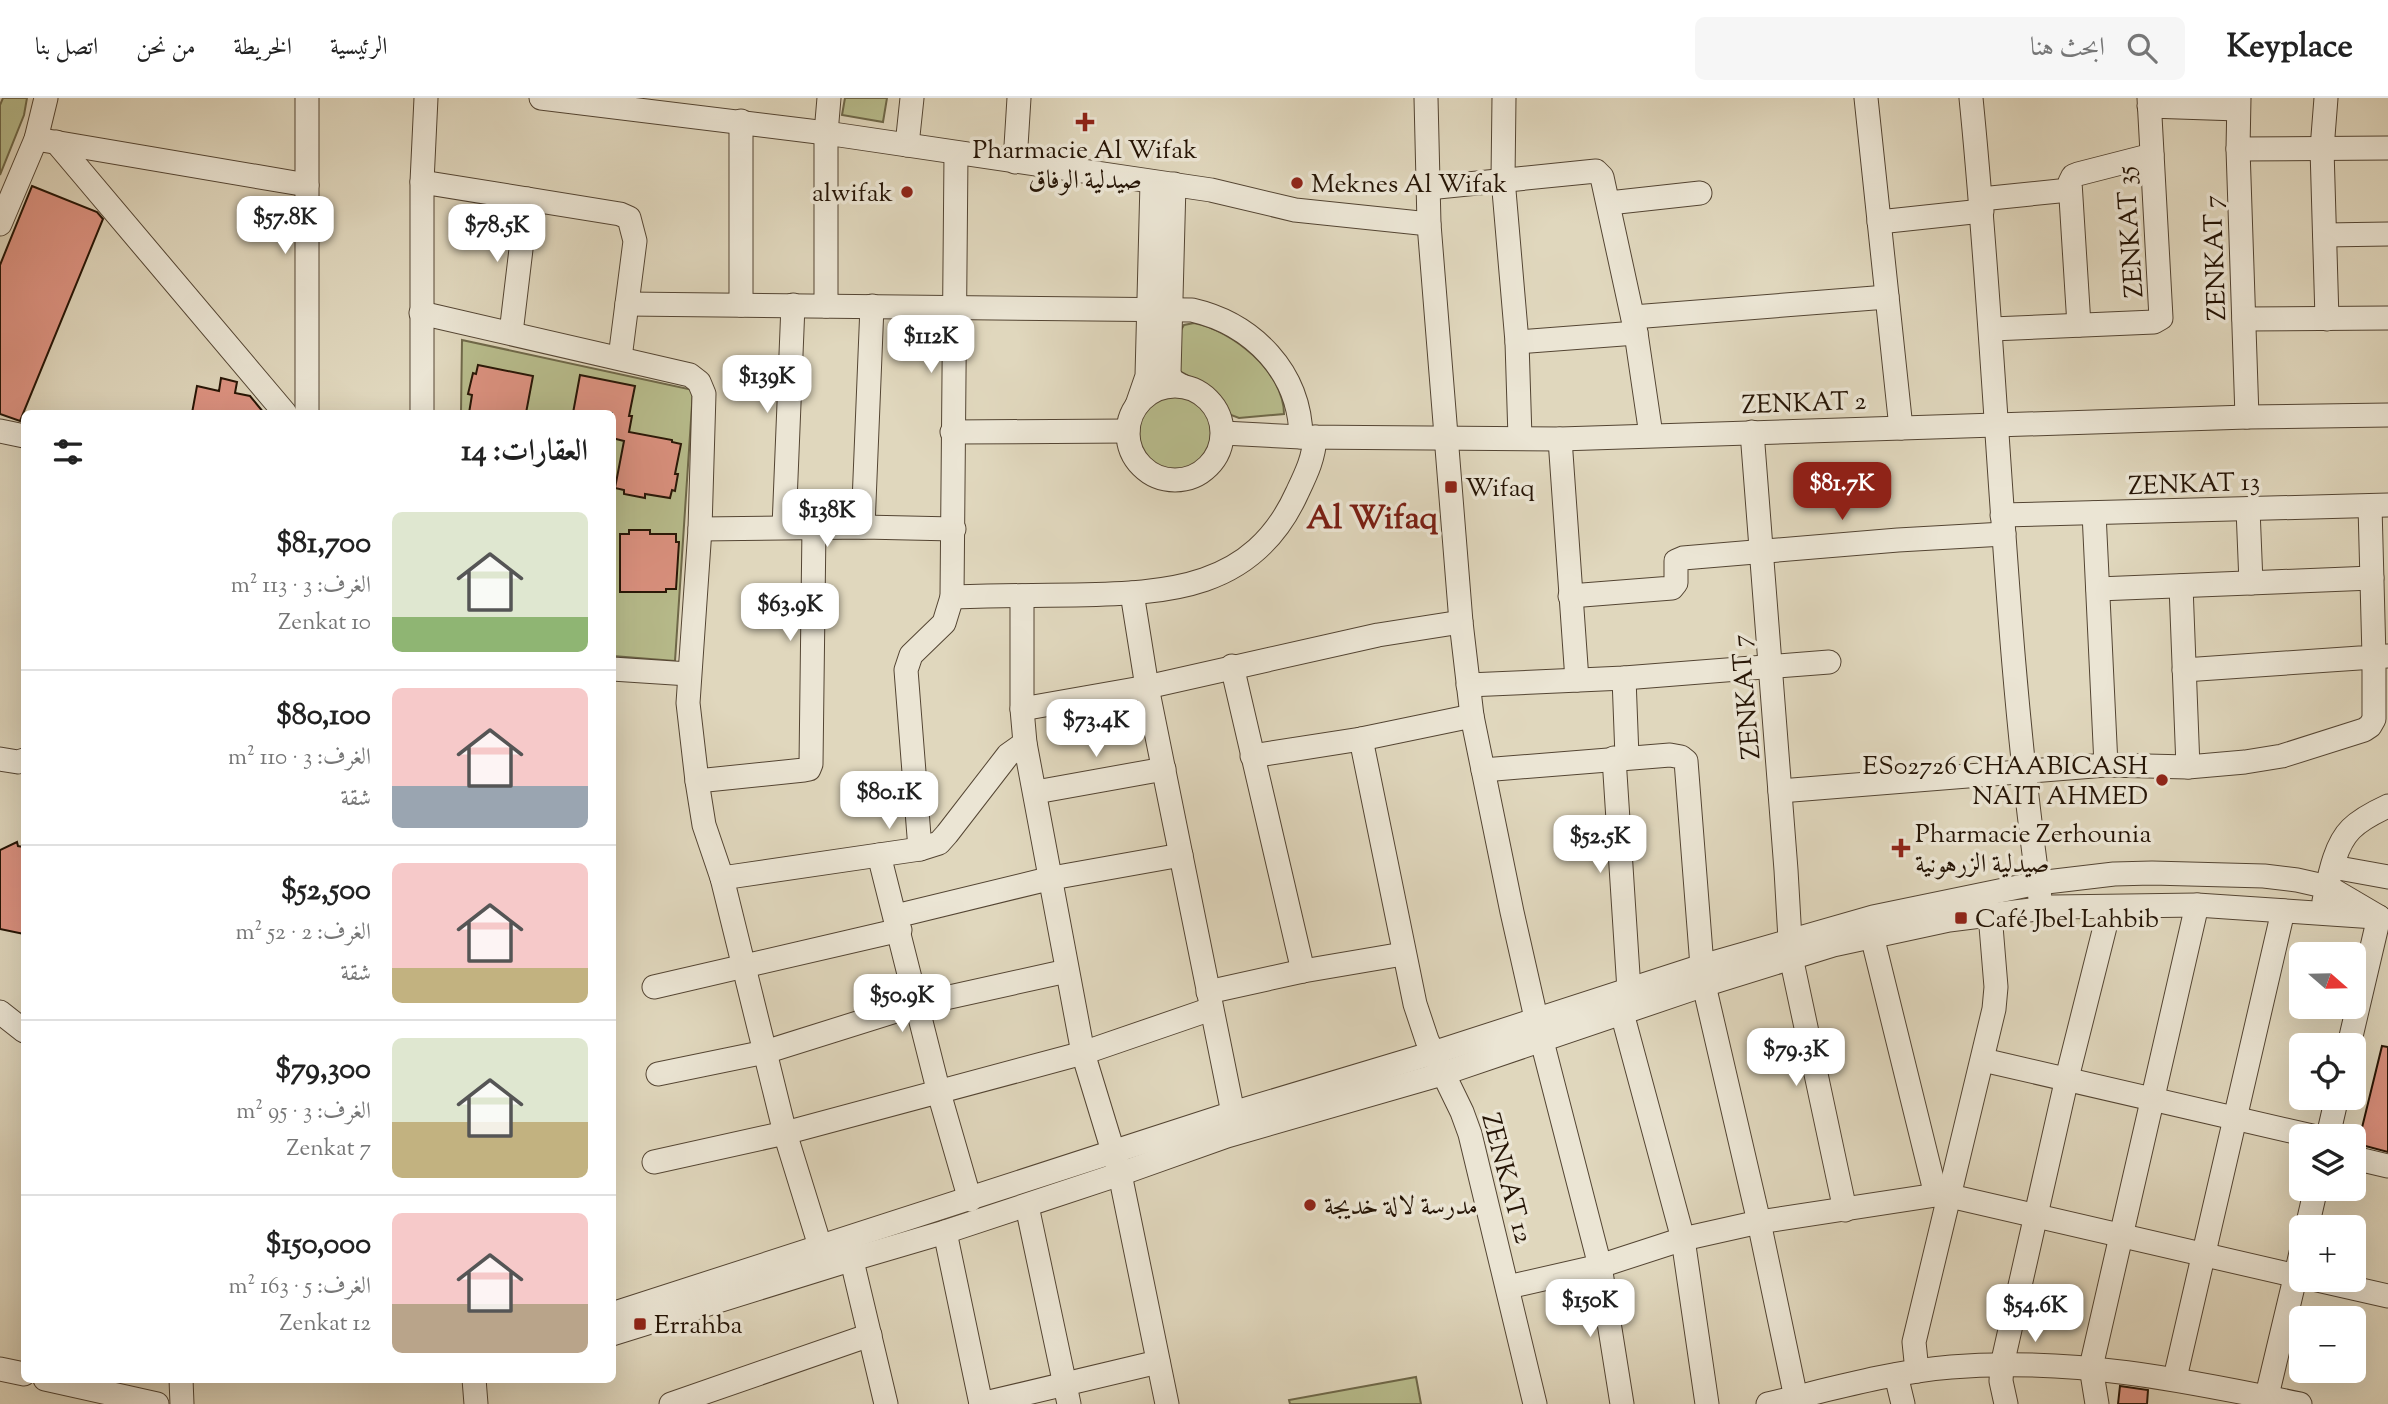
<!DOCTYPE html>
<html lang="ar">
<head>
<meta charset="utf-8">
<style>
  :root { --surface:#fff; --page:#f6f6f6; --text:#222; --muted:#767676; --line:#e0e0e0; --accent:#8f2418 }
  body { margin:0; font-family:"Sorts Mill Goudy",Amiri,serif; background:var(--page); color:var(--text); direction:rtl; height:100vh; display:flex; flex-direction:column; font-size:26px; white-space:nowrap }
  * { box-sizing:border-box; margin:0 }
  p { font-size:23px; color:var(--muted) }
  .icon { flex:none; width:38px; height:38px; fill:none; stroke:currentColor; stroke-width:2; stroke-linecap:round; stroke-linejoin:round }
  .map { position:relative; flex:1; overflow:hidden; direction:ltr }
  .side { position:absolute; left:21px; top:312px; width:595px; height:973px; display:flex; flex-direction:column; background:var(--surface); border-radius:10px; box-shadow:0 7px 28px #0002; direction:rtl }
  .side>* { flex:none }
  .needle { width:46px; rotate:110deg }
  .buttons { position:absolute; left:2289px; top:844px; display:grid; gap:14px }
  .buttons a { display:grid; place-items:center; width:77px; height:77px; border-radius:10px; background:var(--surface); box-shadow:0 7px 28px #0002; font-size:35px }
  .price { position:absolute; translate:-50% -60px; padding:0 16px; border-radius:14px; background:#fff; color:#222; font-size:23px; line-height:46px; filter:drop-shadow(0 2px 4px #0008) }
  .price::after { content:''; position:absolute; left:50%; top:42px; width:21px; height:16px; margin-left:-10px; background:inherit; clip-path:polygon(0 0,100% 0,50% 100%) }
  .price.current { background:var(--accent); color:#fff }
  ul { padding:0; list-style:none }
  li { display:flex; align-items:center; gap:21px; height:175px; padding:0 28px }
  li+li { border-top:2px solid var(--line) }
  li span { display:grid; place-items:center; flex:none; width:196px; height:140px; border-radius:10px; color:#555 }
  li>.icon { margin-inline-start:auto }
  span .icon { width:84px; height:84px; fill:#fffc; stroke-width:1 }
  li b { font-size:30px }
  h2 { display:flex; justify-content:space-between; align-items:center; height:84px; padding:0 28px; font-size:30px }
  header { display:flex; align-items:center; gap:42px; box-sizing:border-box; height:98px; padding:0 35px; background:var(--surface); border-bottom:2px solid var(--line) }
  header strong { font-size:33px }
  nav { display:flex; gap:38px; margin-inline-start:auto; font-size:24px }
  .search { width:490px; height:63px; background:var(--page); display:flex; align-items:center; gap:18px; box-sizing:border-box; padding:0 24px; border-radius:10px; color:var(--muted); font-size:26px }
  .map>svg:first-child { display:block }
  .green { fill:#b8bd8d; stroke:#6e6849; stroke-width:2 }
  .building { fill:#de9382; stroke:#251405; stroke-width:2 }
  .lines { fill:none; stroke-linecap:round; stroke-linejoin:round }
  .minor-casing { stroke:#544533; stroke-width:25 }
  .minor { stroke:#ebe5d4; stroke-width:23 }
  .poi-dot { fill:#8f2418; stroke:#ebe5d4; stroke-width:2.5 }
  .labels { text-anchor:middle; stroke-width:7; stroke-linejoin:round; paint-order:stroke }
  .poi-label { font-size:26px; fill:#251405; stroke:#ebe5d4; text-anchor:start }
  .street-label { font-size:26px; fill:#251405; stroke:#ebe5d4 }
  .district-label { font-size:33px; font-weight:bold; fill:#7a1f14; stroke:#ebe5d4 }
</style>
</head>
<body>
<header>
<strong>Keyplace</strong>
<div class="search"><svg class="icon" aria-label="search" viewBox="0 0 24 24"><circle cx="10" cy="10" r="6"/><path d="M15 15l6 6"/></svg>ابحث هنا</div>
<nav><a>الرئيسية</a><a>الخريطة</a><a>من نحن</a><a>اتصل بنا</a></nav>
</header>
<div class="map">
<svg width="2388" height="1306" viewBox="0 0 2388 1306">
  <rect width="100%" height="100%" fill="#e0d7bd"/>
  <filter id="stains"><feTurbulence type="fractalNoise" baseFrequency=".00286" numOctaves="4"/><feColorMatrix values="0 0 0 0 .2 0 0 0 0 .09 0 0 0 0 .02 0 0 0 .5 -.17"/></filter>
  <radialGradient id="worn" r=".72"><stop offset=".6" stop-color="#630" stop-opacity="0"/><stop offset="1" stop-color="#630" stop-opacity=".3"/></radialGradient>
  <g class="green">
    <polygon points="3,0 27,0 24,17 0,77 0,7"/>
    <polygon points="845,0 887,0 883,24 842,17"/>
    <path d="M1194,225C1232,232 1284,274 1284,316L1239,320L1231,317L1213,291L1181,274L1179,271L1181,232L1184,227Z"/>
    <polygon points="462,242 693,292 675,563 613,558 612,315 461,315"/>
    <circle cx="1175" cy="336" r="39"/>
    <polygon points="1416,1279 1421,1306 1290,1306 1289,1302"/>
  </g>
  <g class="building">
    <polygon points="32,88 97,114 103,121 20,323 0,316 0,167"/>
    <polygon points="478,267 533,278 526,315 469,315 472,297 468,296 473,275 476,276"/>
    <polygon points="580,277 635,288 629,318 632,318 629,334 672,342 672,344 681,346 675,376 678,376 675,393 672,392 670,400 645,396 645,400 624,396 624,392 615,390 624,343 612,340 612,315 573,315"/>
    <polygon points="221,280 237,284 235,295 250,298 264,315 192,315 197,288 219,293"/>
    <polygon points="629,432 650,432 650,436 676,436 676,444 679,444 676,491 666,491 666,494 620,494 620,436 629,436"/>
    <polygon points="17,744 18,748 24,749 24,836 0,831 0,752"/>
    <polygon points="2382,948 2388,949 2388,1054 2358,1046"/>
    <polygon points="2120,1288 2148,1292 2147,1306 2118,1306"/>
  </g>
  <g class="lines">
    <g class="minor-casing">
      <g id="minor">
        <polyline points="307,0 307,315"/>
        <polyline points="541,0 826,35 1211,92 1295,112 1429,126"/>
        <polyline points="1426,0 1429,126 1461,524 1472,618 1512,814 1536,920 1600,1168 1622,1306"/>
        <polyline points="1504,0 1503,81 1517,244 1520,340"/>
        <polyline points="1866,0 1901,330"/>
        <path d="M1971,0C1998,267 2002,535 2040,800"/>
        <polyline points="2239,0 2238,51 2247,319"/>
        <polyline points="2326,0 2322,51 2327,221"/>
        <polyline points="2149,8 2238,11"/>
        <polyline points="741,23 741,207"/>
        <polyline points="36,41 307,87"/>
        <polyline points="56,44 285,315"/>
        <polyline points="907,47 912,0"/>
        <polyline points="2238,51 2388,50"/>
        <polyline points="1015,64 1019,0"/>
        <polyline points="422,84 620,116 629,120 635,143 620,260"/>
        <polyline points="1174,86 1169,276 1173,283 1182,288"/>
        <polyline points="1428,90 1586,74 1596,73 1602,79 1636,235 1651,337"/>
        <polyline points="1981,101 2069,92"/>
        <polyline points="1609,105 1700,95"/>
        <polyline points="1879,124 1982,113"/>
        <polyline points="0,126 36,41 46,0"/>
        <polyline points="2325,137 2388,136"/>
        <path d="M627,206L1192,212C1253,226 1300,274 1301,339"/>
        <polyline points="826,208 826,35 829,0"/>
        <polyline points="421,215 690,277 699,284 704,296 700,431 688,605 697,683 704,727 722,780 785,1035 820,1148"/>
        <polyline points="1633,219 1887,199"/>
        <polyline points="2244,221 2388,220"/>
        <polyline points="2079,227 2070,84 2073,78 2078,76 2152,57"/>
        <polyline points="1992,231 2154,224 2161,220 2149,0"/>
        <polyline points="511,235 527,101"/>
        <polyline points="1517,244 1636,235"/>
        <circle cx="1175" cy="335" r="47"/>
        <polyline points="1137,307 1147,278 1152,84"/>
        <polyline points="422,315 422,84 426,0"/>
        <polyline points="0,333 24,338"/>
        <polyline points="952,334 1128,333"/>
        <polyline points="1752,334 1786,772 1791,859 1845,1112"/>
        <polyline points="1223,335 1301,339 1560,341 2247,319 2388,317"/>
        <polyline points="1560,341 1577,582"/>
        <polyline points="2248,411 2251,485"/>
        <polyline points="2094,415 2106,667"/>
        <polyline points="2002,417 2388,407"/>
        <polyline points="784,429 793,207"/>
        <polyline points="863,429 872,208"/>
        <polyline points="700,431 863,429 954,431"/>
        <polyline points="2181,488 2188,669"/>
        <polyline points="2098,491 2372,480"/>
        <polyline points="1132,495 1147,589 1233,1015"/>
        <polyline points="1022,498 1022,611 1025,645 1083,955 1120,1076 1167,1306"/>
        <polyline points="1570,498 1672,490 1676,485 1676,463 1683,460 1898,442 2004,436"/>
        <path d="M952,499C993,498 1034,497 1075,497C1168,495 1253,492 1297,395C1306,376 1314,360 1315,339"/>
        <polyline points="1232,568 1303,873"/>
        <polyline points="612,571 689,576"/>
        <polyline points="2184,572 2374,559 2370,408"/>
        <polyline points="1624,580 1627,659"/>
        <polyline points="1468,587 1624,580 1829,564"/>
        <polyline points="1022,611 1147,589 1378,537 1461,524"/>
        <polyline points="1361,641 1415,906 1427,942 1462,1014 1470,1036 1535,1306"/>
        <polyline points="1252,658 1361,641 1472,618"/>
        <polyline points="1614,660 1629,892"/>
        <polyline points="0,661 18,664 24,662"/>
        <polyline points="1483,672 1670,657 1681,659 1686,663 1702,868"/>
        <polyline points="697,683 804,672 809,671 811,666 814,429"/>
        <polyline points="1780,693 2106,667 2188,669 2245,664 2282,658 2364,632 2370,628 2374,621 2374,559 2388,558"/>
        <polyline points="1036,694 1164,671"/>
        <polyline points="920,751 906,572 911,557 944,525 952,499 956,56"/>
        <polyline points="879,757 939,995 970,1102"/>
        <polyline points="2333,769 2388,779"/>
        <polyline points="722,780 920,751 939,745 947,736 1008,657 1025,645"/>
        <path d="M2324,803C2329,781 2334,748 2351,731C2361,721 2375,714 2388,708"/>
        <polyline points="896,818 1052,780 1181,757"/>
        <polyline points="1872,838 1936,1097"/>
        <polyline points="1704,887 1759,1124 1796,1300"/>
        <polyline points="654,889 900,832"/>
        <polyline points="1208,894 1303,873 1403,856"/>
        <polyline points="0,914 24,933"/>
        <polyline points="1622,915 1683,1141 1707,1306"/>
        <polyline points="2349,947 2379,819"/>
        <polyline points="1983,962 2312,1038"/>
        <polyline points="658,976 765,954 918,906 1067,873"/>
        <polyline points="2328,1038 2337,999"/>
        <polyline points="2354,1060 2388,1068"/>
        <polyline points="654,1064 785,1035 1083,955 1211,911"/>
        <polyline points="1027,1108 1069,1306"/>
        <polyline points="2307,1129 2316,1090"/>
        <polyline points="945,1134 981,1306"/>
        <polyline points="848,1146 886,1306"/>
        <polyline points="2313,1181 2388,1198"/>
        <polyline points="1508,1189 1600,1168 1683,1141 1759,1124 1936,1097 1950,1098 2301,1179"/>
        <polyline points="612,1216 1233,1015 1433,955 1702,868 1873,819 2038,785 2114,776 2152,775 2264,778 2297,782 2328,789 2379,819"/>
        <polyline points="612,1236 853,1161 945,1134 1120,1076 1227,1038 1442,976 1704,887 1833,847 1949,822 2054,809 2197,807 2375,819"/>
        <polyline points="0,1271 24,1276"/>
        <polyline points="1917,1273 1914,1244 1994,911 1996,889 1990,816"/>
        <polyline points="1896,1277 1903,1306"/>
        <polyline points="2175,1280 2283,813"/>
        <polyline points="45,1281 157,1306"/>
        <polyline points="181,1281 182,1306"/>
        <polyline points="474,1281 476,1306"/>
        <polyline points="671,1306 870,1237"/>
        <polyline points="981,1306 1158,1264"/>
        <path d="M1768,1306C1828,1292 1890,1274 1951,1269C2071,1259 2184,1282 2300,1306"/>
        <polyline points="2006,1306 2001,1283 2002,1267 2067,980 2110,809"/>
        <polyline points="2097,1306 2091,1269 2197,807"/>
        <polyline points="2265,1306 2301,1155"/>
      </g>
    </g>
    <use href="#minor" class="minor"/>
  </g>
  <g class="poi-dot">
    <path d="M1081.5 13.5h7v7h7v7h-7v7h-7v-7h-7v-7h7z"/>
    <circle cx="1297" cy="85" r="7"/>
    <circle cx="907" cy="94" r="7"/>
    <rect x="1444" y="382" width="14" height="14" rx="3.5"/>
    <circle cx="2162" cy="682" r="7"/>
    <path d="M1897.5 739.5h7v7h7v7h-7v7h-7v-7h-7v-7h7z"/>
    <rect x="1954" y="813" width="14" height="14" rx="3.5"/>
    <circle cx="1310" cy="1107" r="7"/>
    <rect x="633" y="1219" width="14" height="14" rx="3.5"/>
  </g>
  <g class="labels">
    <g class="poi-label">
      <text x="1085" y="60" text-anchor="middle">Pharmacie Al Wifak<tspan x="1085" dy="30">صيدلية الوفاق</tspan></text>
      <text x="1311" y="94">Meknes Al Wifak</text>
      <text x="893" y="103" text-anchor="end">alwifak</text>
      <text x="1465" y="398">Wifaq</text>
      <text x="2148" y="676" text-anchor="end">ES02726 CHAABICASH<tspan x="2148" dy="30">NAIT AHMED</tspan></text>
      <text x="1915" y="744">Pharmacie Zerhounia<tspan x="1915" dy="30">صيدلية الزرهونية</tspan></text>
      <text x="1975" y="829">Café Jbel Lahbib</text>
      <text x="1324" y="1116">مدرسة لالة خديجة</text>
      <text x="654" y="1235">Errahba</text>
    </g>
    <g class="street-label">
      <text transform="translate(2129 134) rotate(-94)" y="9">ZENKAT 35</text>
      <text transform="translate(2214 160) rotate(-92)" y="9">ZENKAT 7</text>
      <text transform="translate(1804 304) rotate(-2)" y="9">ZENKAT 2</text>
      <text transform="translate(2194 385) rotate(-2)" y="9">ZENKAT 13</text>
      <text transform="translate(1745 599) rotate(-95)" y="9">ZENKAT 7</text>
      <text transform="translate(1508 1080) rotate(75)" y="9">ZENKAT 12</text>
    </g>
    <g class="district-label">
      <text x="1372" y="430">Al Wifaq</text>
    </g>
  </g>
  <rect width="100%" height="100%" filter="url(#stains)"/>
  <rect width="100%" height="100%" fill="url(#worn)"/>
</svg>
<div class="buttons">
<a><svg class="needle" viewBox="-14 -14 28 28"><path d="M0-13l5 13h-10z" fill="#e53935"/><path d="M0 13l5-13h-10z" fill="#767676"/></svg></a>
<a><svg class="icon" aria-label="locate" viewBox="0 0 24 24"><circle cx="12" cy="12" r="6"/><path d="M12 2v4M12 18v4M2 12h4M18 12h4"/></svg></a>
<a><svg class="icon" aria-label="layers" viewBox="0 0 24 24"><path d="M12 4l9 5-9 5-9-5zM3 14l9 5 9-5"/></svg></a>
<a>+</a>
<a>−</a>
</div>
<b class="price" style="left:285px;top:158px">$57.8K</b>
<b class="price" style="left:497px;top:166px">$78.5K</b>
<b class="price" style="left:931px;top:277px">$112K</b>
<b class="price" style="left:767px;top:317px">$139K</b>
<b class="price current" style="left:1842px;top:424px">$81.7K</b>
<b class="price" style="left:827px;top:451px">$138K</b>
<b class="price" style="left:790px;top:545px">$63.9K</b>
<b class="price" style="left:1096px;top:661px">$73.4K</b>
<b class="price" style="left:889px;top:733px">$80.1K</b>
<b class="price" style="left:1600px;top:777px">$52.5K</b>
<b class="price" style="left:902px;top:936px">$50.9K</b>
<b class="price" style="left:1796px;top:990px">$79.3K</b>
<b class="price" style="left:1590px;top:1241px">$150K</b>
<b class="price" style="left:2035px;top:1246px">$54.6K</b>
<section class="side">
<h2>العقارات: 14<svg class="icon" aria-label="filters" viewBox="0 0 24 24"><path d="M4 7h16M4 17h16"/><circle cx="9" cy="7" r="2"/><circle cx="15" cy="17" r="2"/></svg></h2>
<ul>
<li><span style="background:linear-gradient(#dfe7d0 75%,#8fb573 0)"><svg class="icon" aria-label="home" viewBox="0 0 24 24"><path d="M3 11l9-7 9 7M6 9v11h12V9"/></svg></span><div><b>$81,700</b><p>الغرف: 3 · 113 m²</p><p>Zenkat 10</p></div></li>
<li><span style="background:linear-gradient(#f6c9c9 70%,#9aa5b1 0)"><svg class="icon" aria-label="home" viewBox="0 0 24 24"><path d="M3 11l9-7 9 7M6 9v11h12V9"/></svg></span><div><b>$80,100</b><p>الغرف: 3 · 110 m²</p><p>شقة</p></div></li>
<li><span style="background:linear-gradient(#f6c9c9 75%,#c2b280 0)"><svg class="icon" aria-label="home" viewBox="0 0 24 24"><path d="M3 11l9-7 9 7M6 9v11h12V9"/></svg></span><div><b>$52,500</b><p>الغرف: 2 · 52 m²</p><p>شقة</p></div></li>
<li><span style="background:linear-gradient(#dfe7d0 60%,#c2b280 0)"><svg class="icon" aria-label="home" viewBox="0 0 24 24"><path d="M3 11l9-7 9 7M6 9v11h12V9"/></svg></span><div><b>$79,300</b><p>الغرف: 3 · 95 m²</p><p>Zenkat 7</p></div></li>
<li><span style="background:linear-gradient(#f6c9c9 65%,#b9a48a 0)"><svg class="icon" aria-label="home" viewBox="0 0 24 24"><path d="M3 11l9-7 9 7M6 9v11h12V9"/></svg></span><div><b>$150,000</b><p>الغرف: 5 · 163 m²</p><p>Zenkat 12</p></div></li>
</ul>
</section>
</div>
</body>
</html>
